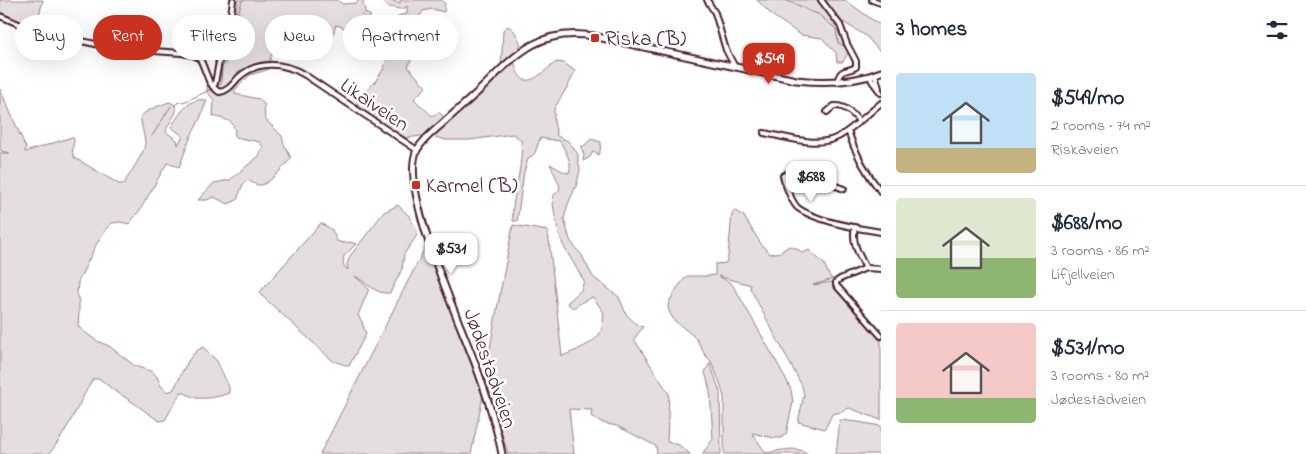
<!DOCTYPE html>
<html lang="en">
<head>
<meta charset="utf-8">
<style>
  :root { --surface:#fff; --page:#f6f6f7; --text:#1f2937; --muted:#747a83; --line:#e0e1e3; --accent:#c8321e }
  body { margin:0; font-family:"Indie Flower",sans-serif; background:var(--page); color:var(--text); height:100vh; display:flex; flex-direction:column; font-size:19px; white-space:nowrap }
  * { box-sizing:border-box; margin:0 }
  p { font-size:16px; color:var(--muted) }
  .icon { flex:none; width:28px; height:28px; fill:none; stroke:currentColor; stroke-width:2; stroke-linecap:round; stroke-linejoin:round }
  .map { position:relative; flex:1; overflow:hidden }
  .panel { display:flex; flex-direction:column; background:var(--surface); width:425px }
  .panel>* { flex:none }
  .guide { position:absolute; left:15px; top:15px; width:475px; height:45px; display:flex; gap:10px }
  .price { position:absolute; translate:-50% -42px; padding:0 11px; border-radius:10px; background:#fff; color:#222; font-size:16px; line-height:32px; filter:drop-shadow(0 1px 2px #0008) }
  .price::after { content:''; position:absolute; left:50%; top:30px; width:15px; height:11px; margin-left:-8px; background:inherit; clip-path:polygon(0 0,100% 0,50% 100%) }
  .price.selected { background:var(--accent); color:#fff }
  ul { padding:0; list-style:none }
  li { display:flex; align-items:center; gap:15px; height:125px; padding:0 15px }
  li+li { border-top:1px solid var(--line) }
  li span { display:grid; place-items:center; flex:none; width:140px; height:100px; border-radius:5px; color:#555 }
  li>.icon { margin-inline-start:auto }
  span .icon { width:60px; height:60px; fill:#fffc; stroke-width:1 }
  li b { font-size:21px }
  h2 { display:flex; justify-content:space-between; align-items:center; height:60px; padding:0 15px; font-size:21px }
  .chip { padding:0 18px; border-radius:22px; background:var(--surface); box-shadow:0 5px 20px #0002; font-size:18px; line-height:45px }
  .chip.selected { background:var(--accent); color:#fff }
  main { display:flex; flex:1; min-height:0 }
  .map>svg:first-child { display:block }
  .green { fill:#e5dee0; stroke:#987e86 }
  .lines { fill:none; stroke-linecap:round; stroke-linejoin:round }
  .stream { stroke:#91787e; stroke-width:1 }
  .minor-casing { stroke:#4a1f2b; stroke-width:8 }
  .major-casing { stroke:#4a1f2b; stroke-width:9 }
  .minor { stroke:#fff; stroke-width:4 }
  .major { stroke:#fff; stroke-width:5 }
  .poi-dot { fill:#c8321e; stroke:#fff; stroke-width:2 }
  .labels { text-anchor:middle; stroke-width:5; stroke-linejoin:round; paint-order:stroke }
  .poi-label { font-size:21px; fill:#4a1f2b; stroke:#fff; text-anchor:start }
  .street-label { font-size:21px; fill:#4a1f2b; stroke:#fff }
</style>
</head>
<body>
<main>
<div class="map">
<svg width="881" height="454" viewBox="0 0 881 454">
  <rect width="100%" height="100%" fill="#fff"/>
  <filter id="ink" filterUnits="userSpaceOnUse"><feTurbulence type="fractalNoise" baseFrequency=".02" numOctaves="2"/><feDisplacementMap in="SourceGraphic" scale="10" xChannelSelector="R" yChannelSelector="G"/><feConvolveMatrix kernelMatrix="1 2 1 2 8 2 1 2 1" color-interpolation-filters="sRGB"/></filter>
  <g filter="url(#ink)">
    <g class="green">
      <polygon points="0,0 43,0 35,31 0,16"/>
      <path d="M238,0H338L342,4L357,3L358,0H364L363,5L365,10V13L371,16L367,20L362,15L359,18L361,26L380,20C386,34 384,40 373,49L357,47C355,33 350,29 336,25L333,34L327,41L308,27L297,28L288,45L272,53L267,70L250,75L235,90V94L259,99L264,104L265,119L282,136L284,144L291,158C287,164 270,182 264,184C259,187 253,183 248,180L243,184L237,200L228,204L214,197L207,200H198L214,183L230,180L259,156L263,147L260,142L235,137C235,119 229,121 213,116L214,100L207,92V85L215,90C218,79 216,69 214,58L228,51V45C220,37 221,29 225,19L236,16Z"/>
      <path d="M380,0H388L400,3V0H442L445,4L444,12L432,9L423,11L417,20C423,30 421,43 418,53H414L408,67L426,87L414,99L432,116L439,112L448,121L479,91L491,83L501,70L503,30L508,26C515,29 518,38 521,45L518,50L513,54C519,95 534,80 556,62L564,63L575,71L569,84L554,109V121L557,136L568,141L578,154V159L580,169L577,184L568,204L564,219L570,240L577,250L581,254L593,277L619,297L626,314L637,325L643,327L634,339L669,394L667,442L679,445L690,454H657L656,446L617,426L603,423L591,416L592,410L569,409L574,454H508L485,378L494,325L513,225L548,231L562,356C572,352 596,343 600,333C603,327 603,319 604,313L593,297L584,301L573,308L567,303L581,290L584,281L563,245L557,226L553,204L554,195L560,189L559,184L550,164L564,172L569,173C573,161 565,152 560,141L540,138L535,153L528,159L524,172L517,221H513C511,205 517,189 519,173C521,162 522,151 521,140L513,134L470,140H446L428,135L406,138L392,130L358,107L357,101L374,83L383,70L400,26L398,16L407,14V6C401,12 395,7 388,7L386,4Z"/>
      <polygon points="757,0 845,0 881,26 881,53 866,36 843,22 846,37 851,48 843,62 837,62 836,53 822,38 801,35 773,16"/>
      <path d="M0,89L26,148L25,152L72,137L74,139C74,146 70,152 75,158L119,184H124C129,174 144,154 145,144C145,134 140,125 141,116C150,108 159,106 169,102C187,107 166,123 166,132L177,140L178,145L183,136L171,127C180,114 188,97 207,100L200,119L191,136L179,167L167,163L140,210L129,224L120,222L112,223L106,229L96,245L78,282L77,294L79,303V313L78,326L82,330L97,341L109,346L135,366L153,372L157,377L161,386L168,392L173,390C182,376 187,354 203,347L217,361L229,387V393C219,397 207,399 196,398C191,397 187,393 181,392L165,420L159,421L131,401L112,389L100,379H93C78,404 68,431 49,454H0V153H10L1,151L0,149Z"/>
      <polygon points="591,139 601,142 600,152 598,155 596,152 593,152 590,157 583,161 584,155 581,147 585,145"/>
      <path d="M398,205L409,216L417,231L416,237L404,254L402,269L390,293C376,295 366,282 355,276L369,289L358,315L362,322L366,334L349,366L333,361L259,293L321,223L332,230L337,241L343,243L350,242L356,244L344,256L343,263L345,267L348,270L347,264L350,256L384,212Z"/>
      <path d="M734,210L740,214L743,215L761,244L770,254L780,252L789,246L796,248L803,253L809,250L824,264L830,277L833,279L813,285L832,282L836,290L881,339V420L849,408L842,412L832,414L825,429L798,422L804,395L802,386L750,288L751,285L718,276L731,283L737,292L785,377L791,390L793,402L786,434L781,438H774L752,433L766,453C778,451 798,445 808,454H724V397L720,383L711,361L705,355L697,340L690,333L675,321L670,314L668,307L669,302L677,288L686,277L688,276H708L715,275V264L726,263L728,256L732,214Z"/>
      <polygon points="428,242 483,396 471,454 320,454"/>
      <polygon points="710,363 720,392 721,454 702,454 713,439 710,391 705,372"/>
      <polygon points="840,420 858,422 881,426 881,454 836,454"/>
    </g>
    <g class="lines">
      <g class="stream">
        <path d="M785,0L800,6L809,11L818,14L836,29L838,43C847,46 850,54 852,62"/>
        <polyline points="215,87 221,84 222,67 225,64 242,0"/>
        <polyline points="174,106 177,103 186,101 212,89"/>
        <polyline points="152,136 171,106"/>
      </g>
      <g class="minor-casing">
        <g id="minor">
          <path d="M233,0L231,14L228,25L225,48L219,62L215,83L213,87L219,92C228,91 232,85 238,78C257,60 283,62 305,75L417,150"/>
          <polyline points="707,0 715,13 726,50 735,67"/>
          <path d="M821,0L840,25L847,44L856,61V67C845,73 841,67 837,82"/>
          <polyline points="872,0 881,3"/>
          <polyline points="0,16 35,31 114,48 181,53 193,55 199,58 202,63 209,81 213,87"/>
          <polyline points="875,74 879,88"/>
          <polyline points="870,76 872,81 881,93"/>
          <path d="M827,112L834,106C845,105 852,113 859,121"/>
          <path d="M848,131C855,153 866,173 881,192"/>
          <path d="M764,133C786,137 817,148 838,137C851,130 869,113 881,103"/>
          <path d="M844,189L809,176L790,172L783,176C785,184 792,203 798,208C816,221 859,229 881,232"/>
          <path d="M855,227C851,242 859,255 866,268L881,269"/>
          <polyline points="866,268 840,279 836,282 836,285 881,336"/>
        </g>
      </g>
      <g class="major-casing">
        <path id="major" d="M502,454C496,423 486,393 475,363C460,323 398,187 417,150C423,139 434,131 443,123C457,110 472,98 485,85C519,51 542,28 593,36L796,80C825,83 854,83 881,72"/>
      </g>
      <use href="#minor" class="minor"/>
      <use href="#major" class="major"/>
    </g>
  </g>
  <g class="poi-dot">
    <rect x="590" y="33" width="10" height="10" rx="2.5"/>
    <rect x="411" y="180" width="10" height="10" rx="2.5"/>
  </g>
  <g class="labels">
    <g class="poi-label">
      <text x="605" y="45">Riska (B)</text>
      <text x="426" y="192">Karmel (B)</text>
    </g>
    <g class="street-label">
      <text transform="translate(375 104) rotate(34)" y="7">Likaiveien</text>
      <text transform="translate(491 368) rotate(71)" y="7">Jødestadveien</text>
    </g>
  </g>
</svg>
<b class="price selected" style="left:769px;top:85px">$549</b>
<b class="price" style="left:811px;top:203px">$688</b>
<b class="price" style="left:451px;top:275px">$531</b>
<div class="guide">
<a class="chip">Buy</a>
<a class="chip selected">Rent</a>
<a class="chip">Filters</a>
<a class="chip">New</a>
<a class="chip">Apartment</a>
</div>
</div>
<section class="panel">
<h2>3 homes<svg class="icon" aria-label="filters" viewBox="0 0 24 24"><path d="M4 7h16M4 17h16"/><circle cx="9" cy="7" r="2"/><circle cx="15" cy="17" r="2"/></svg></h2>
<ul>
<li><span style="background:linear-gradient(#bfe0f5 75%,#c2b280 0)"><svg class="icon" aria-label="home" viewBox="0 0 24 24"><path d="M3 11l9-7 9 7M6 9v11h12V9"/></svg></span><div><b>$549/mo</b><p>2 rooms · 74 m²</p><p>Riskaveien</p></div></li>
<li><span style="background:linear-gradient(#dfe7d0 60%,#8fb573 0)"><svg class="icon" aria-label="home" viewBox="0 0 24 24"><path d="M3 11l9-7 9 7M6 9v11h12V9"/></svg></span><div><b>$688/mo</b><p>3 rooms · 86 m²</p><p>Lifjellveien</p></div></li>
<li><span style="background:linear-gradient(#f6c9c9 75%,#8fb573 0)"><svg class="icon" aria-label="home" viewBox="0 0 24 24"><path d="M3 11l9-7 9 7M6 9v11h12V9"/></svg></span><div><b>$531/mo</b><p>3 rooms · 80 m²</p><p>Jødestadveien</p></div></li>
</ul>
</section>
</main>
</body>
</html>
